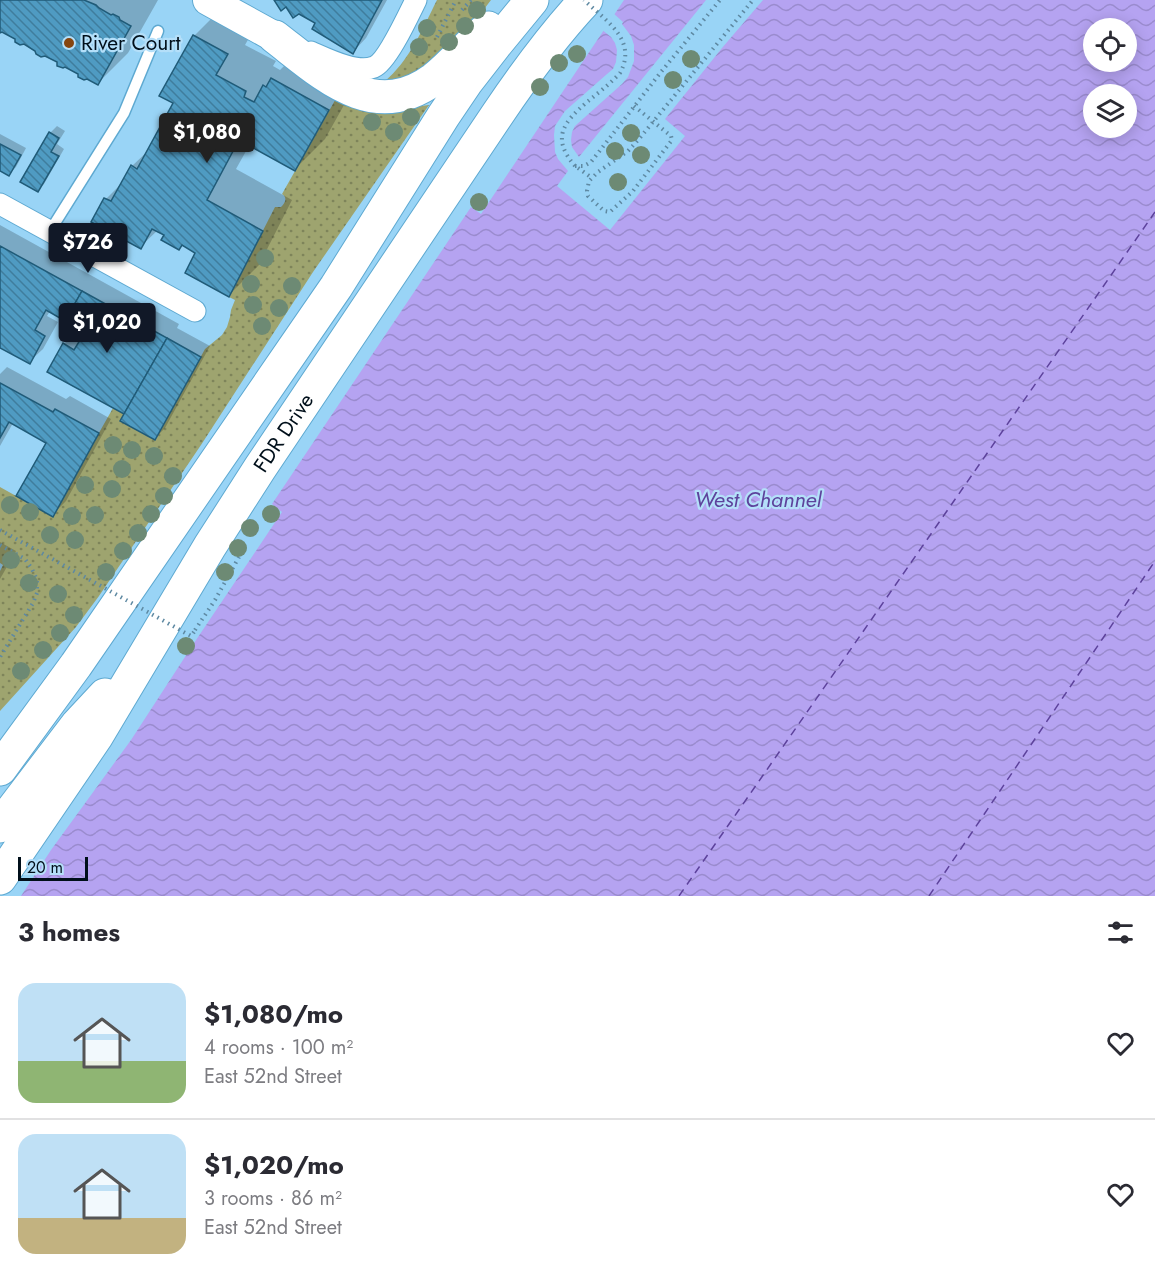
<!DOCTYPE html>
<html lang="en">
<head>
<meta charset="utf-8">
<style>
  :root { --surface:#fff; --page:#f7f7f7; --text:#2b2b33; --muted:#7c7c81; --line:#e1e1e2; --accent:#111827 }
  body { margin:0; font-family:Jost,sans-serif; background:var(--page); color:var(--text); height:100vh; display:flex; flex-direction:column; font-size:22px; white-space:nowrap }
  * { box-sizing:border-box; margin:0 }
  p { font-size:20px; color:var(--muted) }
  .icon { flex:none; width:33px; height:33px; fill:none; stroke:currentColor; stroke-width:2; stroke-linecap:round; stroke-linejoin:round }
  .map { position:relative; height:896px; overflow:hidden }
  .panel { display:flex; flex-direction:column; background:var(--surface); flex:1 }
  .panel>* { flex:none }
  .controls { position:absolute; left:1083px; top:18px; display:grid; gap:12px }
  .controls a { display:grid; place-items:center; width:54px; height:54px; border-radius:50%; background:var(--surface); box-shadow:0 3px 15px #0003; font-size:30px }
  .scale { position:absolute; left:18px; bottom:15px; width:70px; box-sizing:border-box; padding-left:6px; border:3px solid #000f1a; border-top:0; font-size:16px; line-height:21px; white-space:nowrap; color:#000f1a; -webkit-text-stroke:4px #b4dff9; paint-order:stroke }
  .price { position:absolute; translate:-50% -51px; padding:0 14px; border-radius:6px; background:var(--accent); color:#fff; font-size:20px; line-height:39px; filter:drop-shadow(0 2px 3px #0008) }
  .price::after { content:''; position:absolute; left:50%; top:36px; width:18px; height:14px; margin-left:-9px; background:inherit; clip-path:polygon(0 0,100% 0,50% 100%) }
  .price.active { background:#222; color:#fff }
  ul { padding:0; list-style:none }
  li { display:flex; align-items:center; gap:18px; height:150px; padding:0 18px }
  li+li { border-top:2px solid var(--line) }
  li span { display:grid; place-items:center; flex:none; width:168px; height:120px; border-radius:18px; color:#555 }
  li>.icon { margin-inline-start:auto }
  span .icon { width:72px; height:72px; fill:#fffc; stroke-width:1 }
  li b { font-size:26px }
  h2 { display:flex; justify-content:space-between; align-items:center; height:72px; padding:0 18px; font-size:26px }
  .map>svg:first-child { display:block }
  .park { fill:url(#park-dots) }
  .water { fill:url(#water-waves); fill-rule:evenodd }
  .pier { fill:#99d4f6 }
  .shadow { fill:#0003 }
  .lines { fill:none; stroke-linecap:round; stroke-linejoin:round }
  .ferry { stroke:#5d429c; stroke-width:1.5; stroke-dasharray:8 6; stroke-linecap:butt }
  .building { fill:url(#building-back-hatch); stroke:#205b78; stroke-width:1.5 }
  .lane-casing { stroke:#5ea9d1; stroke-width:13 }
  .street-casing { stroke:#5ea9d1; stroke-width:23 }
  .secondary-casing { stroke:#5ea9d1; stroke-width:32 }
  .highway-casing { stroke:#5ea9d1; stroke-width:35 }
  .path { stroke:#5e89a2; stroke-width:4; stroke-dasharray:1.5 4.5; stroke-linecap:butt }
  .lane { stroke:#fff; stroke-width:10 }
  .street { stroke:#fff; stroke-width:21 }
  .secondary { stroke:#fff; stroke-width:30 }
  .highway { stroke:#fff; stroke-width:33 }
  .path-bridge { stroke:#5e89a2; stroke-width:4; stroke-dasharray:1.5 4.5; stroke-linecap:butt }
  .tree { fill:#6d8a74 }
  .poi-dot { fill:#86450f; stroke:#b4dff9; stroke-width:2 }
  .labels { text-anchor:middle; stroke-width:4.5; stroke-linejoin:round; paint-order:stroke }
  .poi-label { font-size:21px; fill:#000f1a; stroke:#b4dff9; text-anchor:start }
  .street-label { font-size:21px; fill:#000f1a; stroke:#b4dff9 }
  .water-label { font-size:22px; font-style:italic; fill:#5d429c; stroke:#b4dff9 }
</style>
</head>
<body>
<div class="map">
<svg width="1155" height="896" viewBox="0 0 1155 896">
  <defs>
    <pattern id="park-dots" width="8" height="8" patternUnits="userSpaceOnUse" patternTransform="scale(1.5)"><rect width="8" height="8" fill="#9ea46f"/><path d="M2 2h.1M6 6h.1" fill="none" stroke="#7e845a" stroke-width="1.8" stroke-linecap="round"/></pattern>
    <pattern id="water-waves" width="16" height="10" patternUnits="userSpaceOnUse" patternTransform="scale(1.5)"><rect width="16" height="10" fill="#b5a3f1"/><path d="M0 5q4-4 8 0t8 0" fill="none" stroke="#9a8bce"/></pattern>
    <pattern id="building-back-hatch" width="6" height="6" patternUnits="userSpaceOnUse" patternTransform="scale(1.5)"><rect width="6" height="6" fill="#4f9bc2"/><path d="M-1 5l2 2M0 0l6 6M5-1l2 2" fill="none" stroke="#3f7d9d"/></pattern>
  </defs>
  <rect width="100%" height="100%" fill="#99d4f6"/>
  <g class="park">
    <path d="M437,0H491L463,37L430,71L384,82C410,60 422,30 437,0Z"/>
    <path d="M338,95L398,109L429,105L313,272L201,445L99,596L76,627L0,711V571L3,565L0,563V487L52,516L113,408L124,414L121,421L155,440L205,349L222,335L227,327L230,317L231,310L235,300L229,297L275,207H281C285,203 288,198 282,194Z"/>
  </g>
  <path class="water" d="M624,0H1155V896H21L51,850L131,740L194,643L282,512L272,504L471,207L481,214ZM1094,28H1126V62H1094ZM1094,94H1126V128H1094Z"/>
  <polygon class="pier" points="706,0 763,0 722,48 665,119 685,136 610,230 557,186 568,171 558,159 555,152 554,135 555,126 565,111 607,74 613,69 616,62 617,50 615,43 611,37 601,29 612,12 623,22 622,24 631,36 634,45 634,61 628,77 622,84 575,126 572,132 571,140 572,147 579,157"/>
  <g class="shadow">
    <polygon points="0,0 158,0 128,53 98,83 3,31 0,31"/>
    <polygon points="276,0 387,0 366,38 353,52 317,22"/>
    <polygon points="224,6 257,24 245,45 276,61 273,66 280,70 294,56 358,80 325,139 295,169 250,144 236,169 292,200 259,265 229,295 198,252 158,230 140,247 93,222 106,199 125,180 132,166 151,148 175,103 194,36"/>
    <polygon points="57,126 65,131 57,144 64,149 44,184 38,190 22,182 50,133"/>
    <polygon points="0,134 26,148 16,167 9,174 0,169"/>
    <polygon points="0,225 179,324 177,328 210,346 165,428 155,438 129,408 64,344 77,331 85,335 87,331 50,311 47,316 58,322 43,349 29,362 0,346"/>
    <polygon points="7,367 66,399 70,396 111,419 66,501 52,515 48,442 13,423 0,446 0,374"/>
    <polygon points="0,542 16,551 0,579"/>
  </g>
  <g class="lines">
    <g class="ferry">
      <polyline points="679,896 1155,212"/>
      <polyline points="929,896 1155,561"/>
    </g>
  </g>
  <g class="building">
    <polygon points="0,0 84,0 96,5 99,8 111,15 113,14 119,17 120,20 131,26 98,85 87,79 84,80 78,77 78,74 65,67 63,68 57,66 57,62 45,56 41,57 36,54 35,51 24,44 20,45 15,42 15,39 2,32 0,33"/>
    <polygon points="274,0 382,0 353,54 312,29 315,23 299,14 293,18 286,7 281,11"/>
    <polygon points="193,35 228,54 216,75 246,91 244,97 254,102 263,85 266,87 271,78 329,110 295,171 239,140 207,200 263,231 229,297 185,273 195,253 182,245 179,250 161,240 164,235 152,229 141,249 91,222 104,198 111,201 131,165 137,169 173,103 159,96"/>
    <polygon points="49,132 59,138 51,152 59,156 38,192 20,182"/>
    <polygon points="0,144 21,155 9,176 0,171"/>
    <polygon points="0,246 82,291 65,321 46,310 35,330 45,336 30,364 0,348"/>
    <polygon points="82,291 167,338 124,414 47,372 63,343 74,350 85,332 65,321"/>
    <polygon points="167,338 201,357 155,440 120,421"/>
    <polygon points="0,383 53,412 55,409 99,433 53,517 16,496 46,443 9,422 0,438"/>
  </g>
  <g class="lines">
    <g class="lane-casing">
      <polyline id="lane" points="50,231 124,113 158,31"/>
    </g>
    <g class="street-casing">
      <g id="street">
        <path d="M311,52C327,59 357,74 374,67C387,62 409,14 416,0"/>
        <polyline points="0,204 195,311"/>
      </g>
    </g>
    <g class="secondary-casing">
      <polyline id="secondary" points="208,0 275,37"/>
    </g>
    <g class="highway-casing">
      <g id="highway">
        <path d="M275,37C323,74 373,124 434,79C453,64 469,44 488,28"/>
        <polyline points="0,769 76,665 336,287 444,115 467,81 495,45 532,0"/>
        <polyline points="0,826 77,725 105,695"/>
        <path id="s1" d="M0,878L96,737L210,546L260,468L497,115C524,75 553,35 586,0"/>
      </g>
    </g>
    <g class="path">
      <polyline points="462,10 471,0"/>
      <polyline points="437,37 456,0"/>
      <polyline points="634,106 671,136 672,140 633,191 611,211 610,212 604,211 588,196 587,191 589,181 598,172 628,151 639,139 753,0"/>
      <polyline points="575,166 584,166 591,162 661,72 720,0"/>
      <polyline points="578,168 592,178"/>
      <polyline points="0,545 25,559 32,569 37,580 37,593 33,603 0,657"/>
      <polyline points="195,630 215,600 239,557"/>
    </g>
    <use href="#lane" class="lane"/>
    <use href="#street" class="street"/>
    <use href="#secondary" class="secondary"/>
    <use href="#highway" class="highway"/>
    <g class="path-bridge">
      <path d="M575,166C551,138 563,123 587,102C598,93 610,84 620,73C638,40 606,21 584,0"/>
      <polyline points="0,530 191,636 194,632"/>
    </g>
  </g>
  <g class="tree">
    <circle cx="477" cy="10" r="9"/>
    <circle cx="465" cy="26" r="9"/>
    <circle cx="427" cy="28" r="9"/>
    <circle cx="449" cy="42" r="9"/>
    <circle cx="419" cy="47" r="9"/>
    <circle cx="577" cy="54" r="9"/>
    <circle cx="691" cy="59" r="9"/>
    <circle cx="559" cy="63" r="9"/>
    <circle cx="673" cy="80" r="9"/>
    <circle cx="540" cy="87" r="9"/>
    <circle cx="411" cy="117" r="9"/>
    <circle cx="372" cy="122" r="9"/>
    <circle cx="394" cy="132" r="9"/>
    <circle cx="631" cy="133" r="9"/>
    <circle cx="615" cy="151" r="9"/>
    <circle cx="641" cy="155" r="9"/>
    <circle cx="618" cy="182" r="9"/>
    <circle cx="479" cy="202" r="9"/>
    <circle cx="265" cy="258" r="9"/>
    <circle cx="251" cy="284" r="9"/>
    <circle cx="292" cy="286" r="9"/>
    <circle cx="253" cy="305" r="9"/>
    <circle cx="279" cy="308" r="9"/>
    <circle cx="262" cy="326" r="9"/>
    <circle cx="113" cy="445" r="9"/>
    <circle cx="132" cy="450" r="9"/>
    <circle cx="154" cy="456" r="9"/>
    <circle cx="122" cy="469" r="9"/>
    <circle cx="173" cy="476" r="9"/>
    <circle cx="85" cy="485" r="9"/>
    <circle cx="112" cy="489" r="9"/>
    <circle cx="164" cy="496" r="9"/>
    <circle cx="10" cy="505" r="9"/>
    <circle cx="30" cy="512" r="9"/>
    <circle cx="151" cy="514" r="9"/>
    <circle cx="271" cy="514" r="9"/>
    <circle cx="95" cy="515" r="9"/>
    <circle cx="72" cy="516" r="9"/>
    <circle cx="250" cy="528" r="9"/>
    <circle cx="138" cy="533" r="9"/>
    <circle cx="50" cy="535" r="9"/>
    <circle cx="75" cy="540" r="9"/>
    <circle cx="238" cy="548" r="9"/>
    <circle cx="123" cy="551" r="9"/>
    <circle cx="11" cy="560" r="9"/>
    <circle cx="106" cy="572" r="9"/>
    <circle cx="225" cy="572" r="9"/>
    <circle cx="29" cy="583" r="9"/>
    <circle cx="58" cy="594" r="9"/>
    <circle cx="74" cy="615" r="9"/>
    <circle cx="60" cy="633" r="9"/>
    <circle cx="186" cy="646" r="9"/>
    <circle cx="43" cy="650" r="9"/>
    <circle cx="21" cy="671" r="9"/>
  </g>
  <circle class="poi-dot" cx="69" cy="43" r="6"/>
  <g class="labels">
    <g class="poi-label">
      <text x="81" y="50">River Court</text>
    </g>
    <g class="street-label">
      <text dy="7" stroke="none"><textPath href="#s1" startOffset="528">FDR Drive</textPath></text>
    </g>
    <g class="water-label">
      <text x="758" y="507">West Channel</text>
    </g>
  </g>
</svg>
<div class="controls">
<a><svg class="icon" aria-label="locate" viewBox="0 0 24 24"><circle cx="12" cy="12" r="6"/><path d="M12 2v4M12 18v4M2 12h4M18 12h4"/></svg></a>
<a><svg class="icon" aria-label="layers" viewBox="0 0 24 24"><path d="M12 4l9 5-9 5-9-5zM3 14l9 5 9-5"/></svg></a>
</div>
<div class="scale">20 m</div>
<b class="price active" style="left:207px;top:164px">$1,080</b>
<b class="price" style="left:88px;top:274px">$726</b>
<b class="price" style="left:107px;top:354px">$1,020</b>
</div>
<section class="panel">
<h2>3 homes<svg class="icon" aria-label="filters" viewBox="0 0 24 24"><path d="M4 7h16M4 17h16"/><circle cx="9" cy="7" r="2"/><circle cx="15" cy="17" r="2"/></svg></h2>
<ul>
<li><span style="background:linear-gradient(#bfe0f5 65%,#8fb573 0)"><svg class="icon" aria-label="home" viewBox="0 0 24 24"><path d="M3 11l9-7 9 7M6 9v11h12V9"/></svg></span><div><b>$1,080/mo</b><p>4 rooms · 100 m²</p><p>East 52nd Street</p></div><svg class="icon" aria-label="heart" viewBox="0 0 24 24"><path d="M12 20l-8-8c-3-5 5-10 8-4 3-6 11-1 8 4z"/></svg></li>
<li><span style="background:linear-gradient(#bfe0f5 70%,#c2b280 0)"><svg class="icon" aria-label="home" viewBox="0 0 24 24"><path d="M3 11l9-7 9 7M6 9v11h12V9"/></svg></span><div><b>$1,020/mo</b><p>3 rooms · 86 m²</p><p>East 52nd Street</p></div><svg class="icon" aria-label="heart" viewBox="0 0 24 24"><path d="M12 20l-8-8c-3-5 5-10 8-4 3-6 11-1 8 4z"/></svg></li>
</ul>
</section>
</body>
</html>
